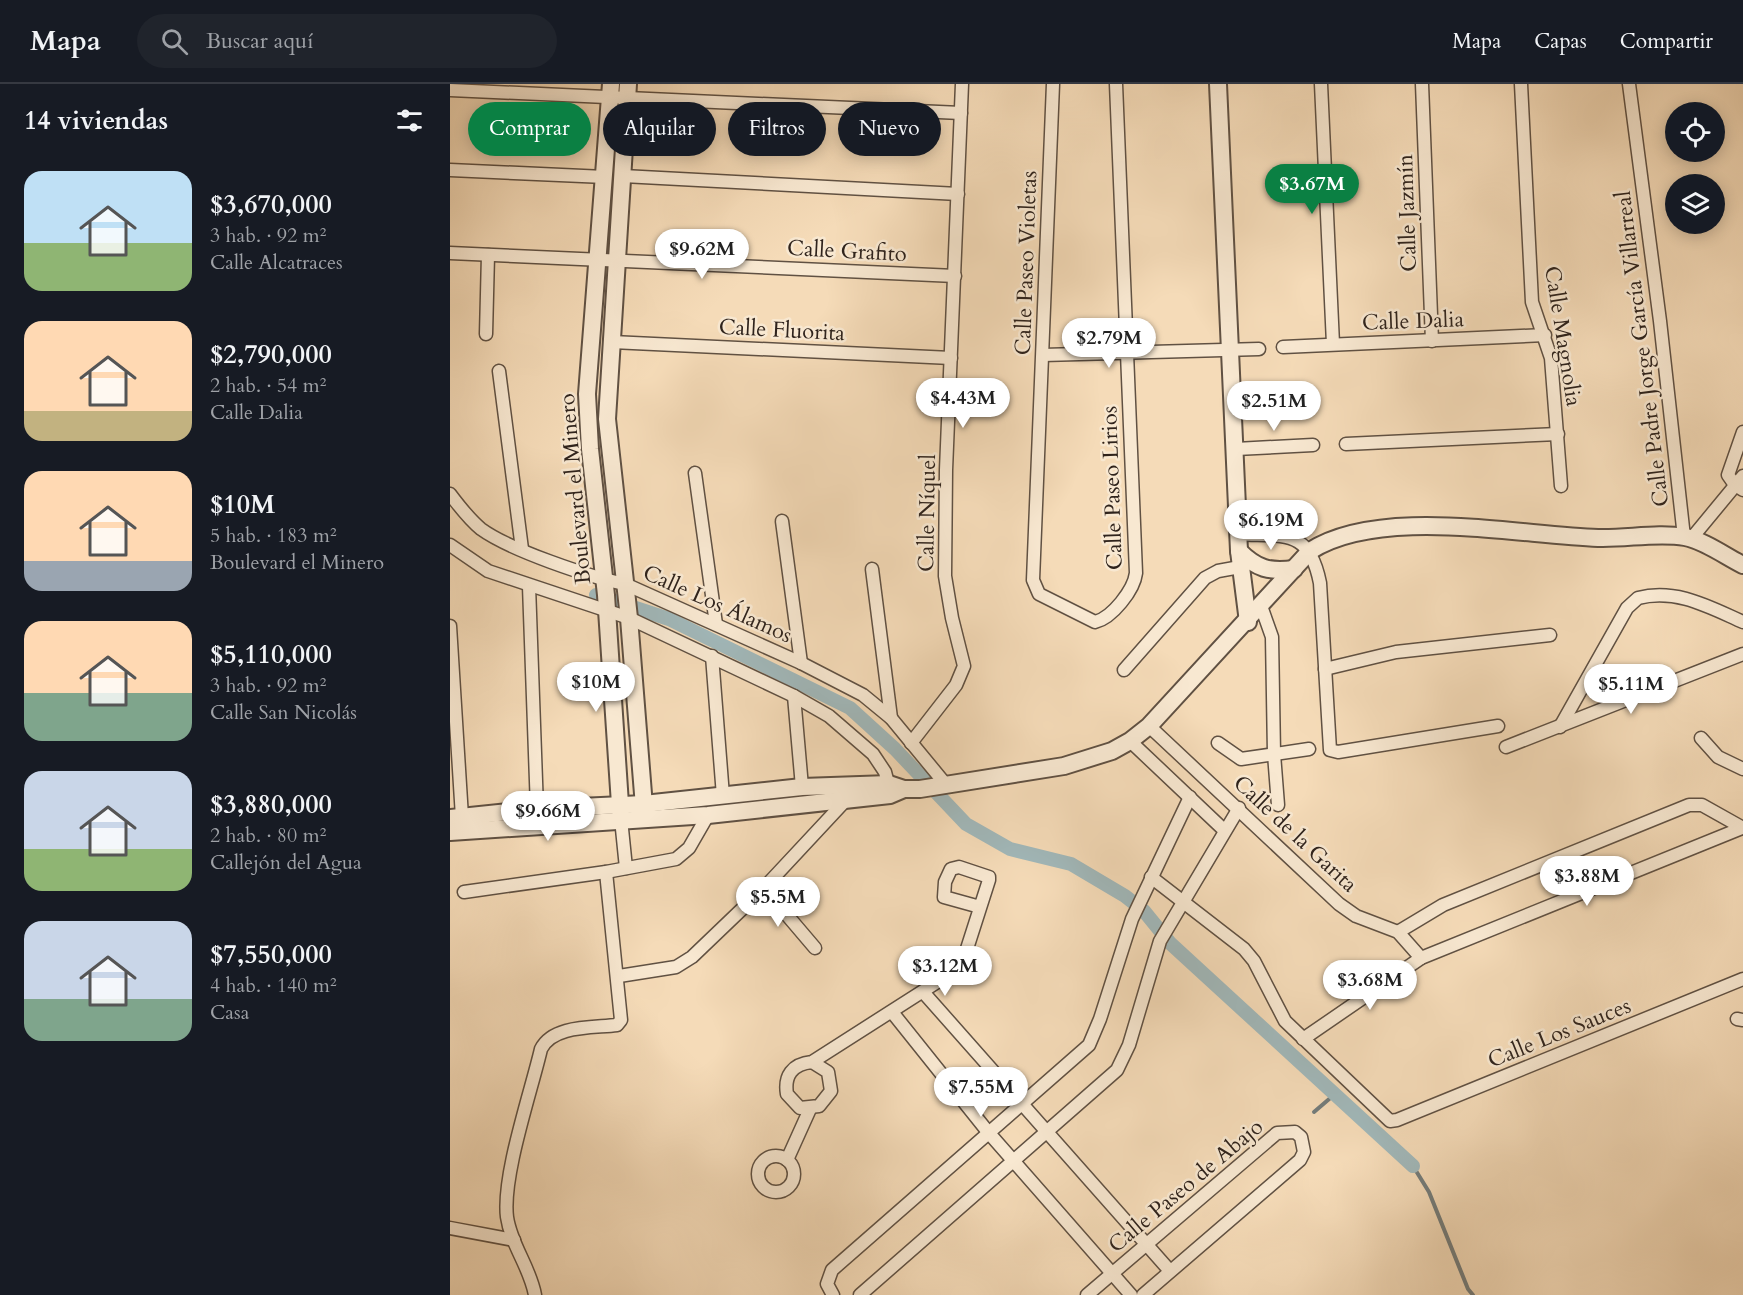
<!DOCTYPE html>
<html lang="es">
<head>
<meta charset="utf-8">
<style>
  :root { --surface:#171b24; --page:#20242c; --text:#f1f3f6; --muted:#9ea1a6; --line:#363941; --accent:#0b8043 }
  body { margin:0; font-family:Cardo,serif; background:var(--page); color:var(--text); height:100vh; display:flex; flex-direction:column; font-size:22px; white-space:nowrap }
  * { box-sizing:border-box; margin:0 }
  p { font-size:20px; color:var(--muted) }
  .icon { flex:none; width:33px; height:33px; fill:none; stroke:currentColor; stroke-width:2; stroke-linecap:round; stroke-linejoin:round }
  .map { position:relative; flex:1; overflow:hidden }
  .drawer { display:flex; flex-direction:column; background:var(--surface); width:450px }
  .drawer>* { flex:none }
  .banner { position:absolute; left:18px; top:18px; width:570px; height:54px; display:flex; gap:12px }
  .tools { position:absolute; left:1215px; top:18px; display:grid; gap:12px }
  .tools a { display:grid; place-items:center; width:60px; height:60px; border-radius:50%; background:var(--surface); box-shadow:0 3px 15px #0003; font-size:30px }
  .price { position:absolute; translate:-50% -51px; padding:0 14px; border-radius:21px; background:#fff; color:#222; font-size:20px; line-height:39px; filter:drop-shadow(0 2px 3px #0008) }
  .price::after { content:''; position:absolute; left:50%; top:36px; width:18px; height:14px; margin-left:-9px; background:inherit; clip-path:polygon(0 0,100% 0,50% 100%) }
  .price.on { background:var(--accent); color:#fff }
  ul { padding:0; list-style:none }
  li { display:flex; align-items:center; gap:18px; height:150px; padding:0 24px }
  li span { display:grid; place-items:center; flex:none; width:168px; height:120px; border-radius:18px; color:#555 }
  li>.icon { margin-inline-start:auto }
  span .icon { width:72px; height:72px; fill:#fffc; stroke-width:1 }
  li b { font-size:26px }
  h2 { display:flex; justify-content:space-between; align-items:center; height:72px; padding:0 24px; font-size:26px }
  .tag { padding:0 21px; border-radius:27px; background:var(--surface); box-shadow:0 3px 15px #0003; font-size:21px; line-height:54px }
  .tag.on { background:var(--accent); color:#fff }
  header { display:flex; align-items:center; gap:36px; box-sizing:border-box; height:84px; padding:0 30px; background:var(--surface); border-bottom:2px solid var(--line) }
  header strong { font-size:28px }
  nav { display:flex; gap:33px; margin-inline-start:auto; font-size:21px }
  .search { width:420px; height:54px; background:var(--page); display:flex; align-items:center; gap:15px; box-sizing:border-box; padding:0 21px; border-radius:33px; color:var(--muted); font-size:22px }
  main { display:flex; flex:1; min-height:0 }
  .map>svg:first-child { display:block }
  .lines { fill:none; stroke-linecap:round; stroke-linejoin:round }
  .stream { stroke:#737c7b; stroke-width:4 }
  .canal { stroke:#a1b8ba; stroke-width:14 }
  .minor-casing { stroke:#605143; stroke-width:15 }
  .tertiary-casing { stroke:#605143; stroke-width:20 }
  .minor { stroke:#f8e8d1; stroke-width:12 }
  .tertiary { stroke:#f8e8d1; stroke-width:16 }
  .labels { text-anchor:middle; stroke-width:5; stroke-linejoin:round; paint-order:stroke }
  .street-label { font-size:22px; fill:#2f231c; stroke:#f8e8d1 }
</style>
</head>
<body>
<header>
<strong>Mapa</strong>
<div class="search"><svg class="icon" aria-label="search" viewBox="0 0 24 24"><circle cx="10" cy="10" r="6"/><path d="M15 15l6 6"/></svg>Buscar aquí</div>
<nav><a>Mapa</a><a>Capas</a><a>Compartir</a></nav>
</header>
<main>
<section class="drawer">
<h2>14 viviendas<svg class="icon" aria-label="filters" viewBox="0 0 24 24"><path d="M4 7h16M4 17h16"/><circle cx="9" cy="7" r="2"/><circle cx="15" cy="17" r="2"/></svg></h2>
<ul>
<li><span style="background:linear-gradient(#bfe0f5 60%,#8fb573 0)"><svg class="icon" aria-label="home" viewBox="0 0 24 24"><path d="M3 11l9-7 9 7M6 9v11h12V9"/></svg></span><div><b>$3,670,000</b><p>3 hab. · 92 m²</p><p>Calle Alcatraces</p></div></li>
<li><span style="background:linear-gradient(#ffd9b3 75%,#c2b280 0)"><svg class="icon" aria-label="home" viewBox="0 0 24 24"><path d="M3 11l9-7 9 7M6 9v11h12V9"/></svg></span><div><b>$2,790,000</b><p>2 hab. · 54 m²</p><p>Calle Dalia</p></div></li>
<li><span style="background:linear-gradient(#ffd9b3 75%,#9aa5b1 0)"><svg class="icon" aria-label="home" viewBox="0 0 24 24"><path d="M3 11l9-7 9 7M6 9v11h12V9"/></svg></span><div><b>$10M</b><p>5 hab. · 183 m²</p><p>Boulevard el Minero</p></div></li>
<li><span style="background:linear-gradient(#ffd9b3 60%,#7fa58c 0)"><svg class="icon" aria-label="home" viewBox="0 0 24 24"><path d="M3 11l9-7 9 7M6 9v11h12V9"/></svg></span><div><b>$5,110,000</b><p>3 hab. · 92 m²</p><p>Calle San Nicolás</p></div></li>
<li><span style="background:linear-gradient(#c9d6e8 65%,#8fb573 0)"><svg class="icon" aria-label="home" viewBox="0 0 24 24"><path d="M3 11l9-7 9 7M6 9v11h12V9"/></svg></span><div><b>$3,880,000</b><p>2 hab. · 80 m²</p><p>Callejón del Agua</p></div></li>
<li><span style="background:linear-gradient(#c9d6e8 65%,#7fa58c 0)"><svg class="icon" aria-label="home" viewBox="0 0 24 24"><path d="M3 11l9-7 9 7M6 9v11h12V9"/></svg></span><div><b>$7,550,000</b><p>4 hab. · 140 m²</p><p>Casa</p></div></li>
</ul>
</section>
<div class="map">
<svg width="1293" height="1211" viewBox="0 0 1293 1211">
  <rect width="100%" height="100%" fill="#f5dbb8"/>
  <filter id="stains"><feTurbulence type="fractalNoise" baseFrequency=".00333" numOctaves="4"/><feColorMatrix values="0 0 0 0 .2 0 0 0 0 .09 0 0 0 0 .02 0 0 0 .5 -.17"/></filter>
  <radialGradient id="worn" r=".72"><stop offset=".6" stop-color="#630" stop-opacity="0"/><stop offset="1" stop-color="#630" stop-opacity=".3"/></radialGradient>
  <g class="lines">
    <g class="stream">
      <polyline points="864,1028 885,1010"/>
      <polyline points="963,1082 979,1108 1018,1205 1023,1211"/>
    </g>
    <polyline class="canal" points="146,511 219,535 400,624 445,665 516,740 560,765 621,780 675,812 694,827 720,859 963,1082"/>
    <g class="minor-casing">
      <g id="minor">
        <path d="M603,0L583,496L589,510L645,538C662,534 684,506 686,489L666,0"/>
        <polyline points="871,0 883,260"/>
        <polyline points="972,0 982,257"/>
        <polyline points="1071,0 1082,218 1101,274 1111,402"/>
        <polyline points="1179,0 1210,237 1234,453"/>
        <polyline points="0,6 511,29"/>
        <polyline points="0,86 155,93"/>
        <polyline points="173,92 508,110"/>
        <polyline points="0,169 505,192"/>
        <polyline points="36,250 38,171"/>
        <polyline points="162,258 501,274"/>
        <polyline points="833,263 1095,251"/>
        <polyline points="593,271 809,265"/>
        <polyline points="49,287 72,465"/>
        <polyline points="1293,348 1278,391 1285,401 1293,406"/>
        <polyline points="896,360 1108,350"/>
        <polyline points="786,365 863,361"/>
        <polyline points="245,389 266,540"/>
        <path d="M0,410C9,422 19,435 31,445C60,466 139,493 175,500L351,579L413,611L441,634L497,702"/>
        <polyline points="332,437 351,579"/>
        <path d="M788,450C835,453 859,444 870,499L880,666L888,668L1048,642"/>
        <polyline points="1241,455 1293,392"/>
        <polyline points="0,461 38,487 179,534 344,612 379,632 423,670 435,688 440,707"/>
        <polyline points="422,485 441,634"/>
        <polyline points="79,502 87,725"/>
        <polyline points="811,522 822,553 824,670 828,721"/>
        <polyline points="0,542 12,733"/>
        <polyline points="262,572 273,712"/>
        <polyline points="875,585 946,568 1100,551"/>
        <polyline points="674,586 755,494 768,487 790,483"/>
        <polyline points="344,612 352,703"/>
        <polyline points="699,642 889,820 906,832 948,848 971,874"/>
        <path d="M1110,643L1177,524L1188,514C1226,504 1259,523 1293,538"/>
        <polyline points="1251,654 1268,673 1293,685"/>
        <polyline points="680,657 774,746"/>
        <polyline points="461,659 506,601 514,582 502,534 495,492 496,386 512,0"/>
        <polyline points="768,659 791,675 859,665"/>
        <polyline points="1056,663 1293,570"/>
        <polyline points="171,735 176,784"/>
        <polyline points="701,793 794,865 804,877 835,937 940,1037 947,1036 1293,895"/>
        <polyline points="314,804 365,864"/>
        <polyline points="14,808 156,788 226,775 239,764 258,731"/>
        <polyline points="948,848 993,821 1239,721 1252,721 1293,744"/>
        <polyline points="169,892 226,883 242,873 314,804 396,716"/>
        <polyline points="474,909 720,1187"/>
        <polyline points="442,928 538,1048 681,1211"/>
        <polyline points="1287,935 1293,936"/>
        <polyline points="853,955 971,874 1292,744"/>
        <path d="M362,978L378,988L381,1007L369,1022L350,1024L337,1010C334,992 342,980 362,978L506,886L515,871L539,796V793L509,783L501,785L495,798L494,813L530,823"/>
        <circle cx="326" cy="1090" r="18"/>
        <polyline points="337,1076 360,1025"/>
        <polyline points="0,1144 64,1156"/>
        <path d="M85,1211C80,1183 61,1161 57,1133C52,1092 81,1008 91,965C103,941 142,944 167,941L171,936L156,788"/>
        <polyline points="383,1211 377,1200 382,1186 639,961 650,935 682,835 740,713"/>
        <polyline points="410,1211 667,986 679,961 710,857 789,724"/>
        <polyline points="637,1211 827,1049 845,1048 851,1053 854,1068 850,1076 693,1211"/>
      </g>
    </g>
    <g class="tertiary-casing">
      <g id="tertiary">
        <polyline points="161,0 137,310 140,365 156,511 171,735"/>
        <polyline points="178,0 157,335 179,534 195,735"/>
        <polyline points="768,0 789,467 798,538"/>
        <path d="M789,467C807,485 819,488 844,485"/>
        <path d="M0,734L87,725L194,720L352,703L439,700L454,705H470L614,682L662,667L680,657L699,642L860,467C930,422 1066,451 1148,454C1177,455 1207,448 1235,453C1255,457 1275,472 1293,481"/>
        <polyline points="0,748 258,731 440,711 454,705"/>
      </g>
    </g>
    <use href="#minor" class="minor"/>
    <use href="#tertiary" class="tertiary"/>
  </g>
  <g class="labels">
    <g class="street-label">
      <text transform="translate(956 129) rotate(-92)" y="8">Calle Jazmín</text>
      <text transform="translate(397 166) rotate(3)" y="8">Calle Grafito</text>
      <text transform="translate(575 179) rotate(-88)" y="8">Calle Paseo Violetas</text>
      <text transform="translate(963 236) rotate(-2)" y="8">Calle Dalia</text>
      <text transform="translate(332 245) rotate(3)" y="8">Calle Fluorita</text>
      <text transform="translate(1114 252) rotate(81)" y="8">Calle Magnolia</text>
      <text transform="translate(1191 265) rotate(-97)" y="8">Calle Padre Jorge García Villarreal</text>
      <text transform="translate(661 404) rotate(-92)" y="8">Calle Paseo Lirios</text>
      <text transform="translate(124 405) rotate(-95)" y="8">Boulevard el Minero</text>
      <text transform="translate(476 429) rotate(-89)" y="8">Calle Níquel</text>
      <text transform="translate(268 519) rotate(24)" y="8">Calle Los Álamos</text>
      <text transform="translate(846 749) rotate(43)" y="8">Calle de la Garita</text>
      <text transform="translate(1109 948) rotate(-22)" y="8">Calle Los Sauces</text>
      <text transform="translate(735 1101) rotate(-40)" y="8">Calle Paseo de Abajo</text>
    </g>
  </g>
  <rect width="100%" height="100%" filter="url(#stains)"/>
  <rect width="100%" height="100%" fill="url(#worn)"/>
</svg>
<div class="tools">
<a><svg class="icon" aria-label="locate" viewBox="0 0 24 24"><circle cx="12" cy="12" r="6"/><path d="M12 2v4M12 18v4M2 12h4M18 12h4"/></svg></a>
<a><svg class="icon" aria-label="layers" viewBox="0 0 24 24"><path d="M12 4l9 5-9 5-9-5zM3 14l9 5 9-5"/></svg></a>
</div>
<b class="price on" style="left:862px;top:131px">$3.67M</b>
<b class="price" style="left:252px;top:196px">$9.62M</b>
<b class="price" style="left:659px;top:285px">$2.79M</b>
<b class="price" style="left:513px;top:345px">$4.43M</b>
<b class="price" style="left:824px;top:348px">$2.51M</b>
<b class="price" style="left:821px;top:467px">$6.19M</b>
<b class="price" style="left:146px;top:629px">$10M</b>
<b class="price" style="left:1181px;top:631px">$5.11M</b>
<b class="price" style="left:98px;top:758px">$9.66M</b>
<b class="price" style="left:1137px;top:823px">$3.88M</b>
<b class="price" style="left:328px;top:844px">$5.5M</b>
<b class="price" style="left:495px;top:913px">$3.12M</b>
<b class="price" style="left:920px;top:927px">$3.68M</b>
<b class="price" style="left:531px;top:1034px">$7.55M</b>
<div class="banner">
<a class="tag on">Comprar</a>
<a class="tag">Alquilar</a>
<a class="tag">Filtros</a>
<a class="tag">Nuevo</a>
</div>
</div>
</main>
</body>
</html>
